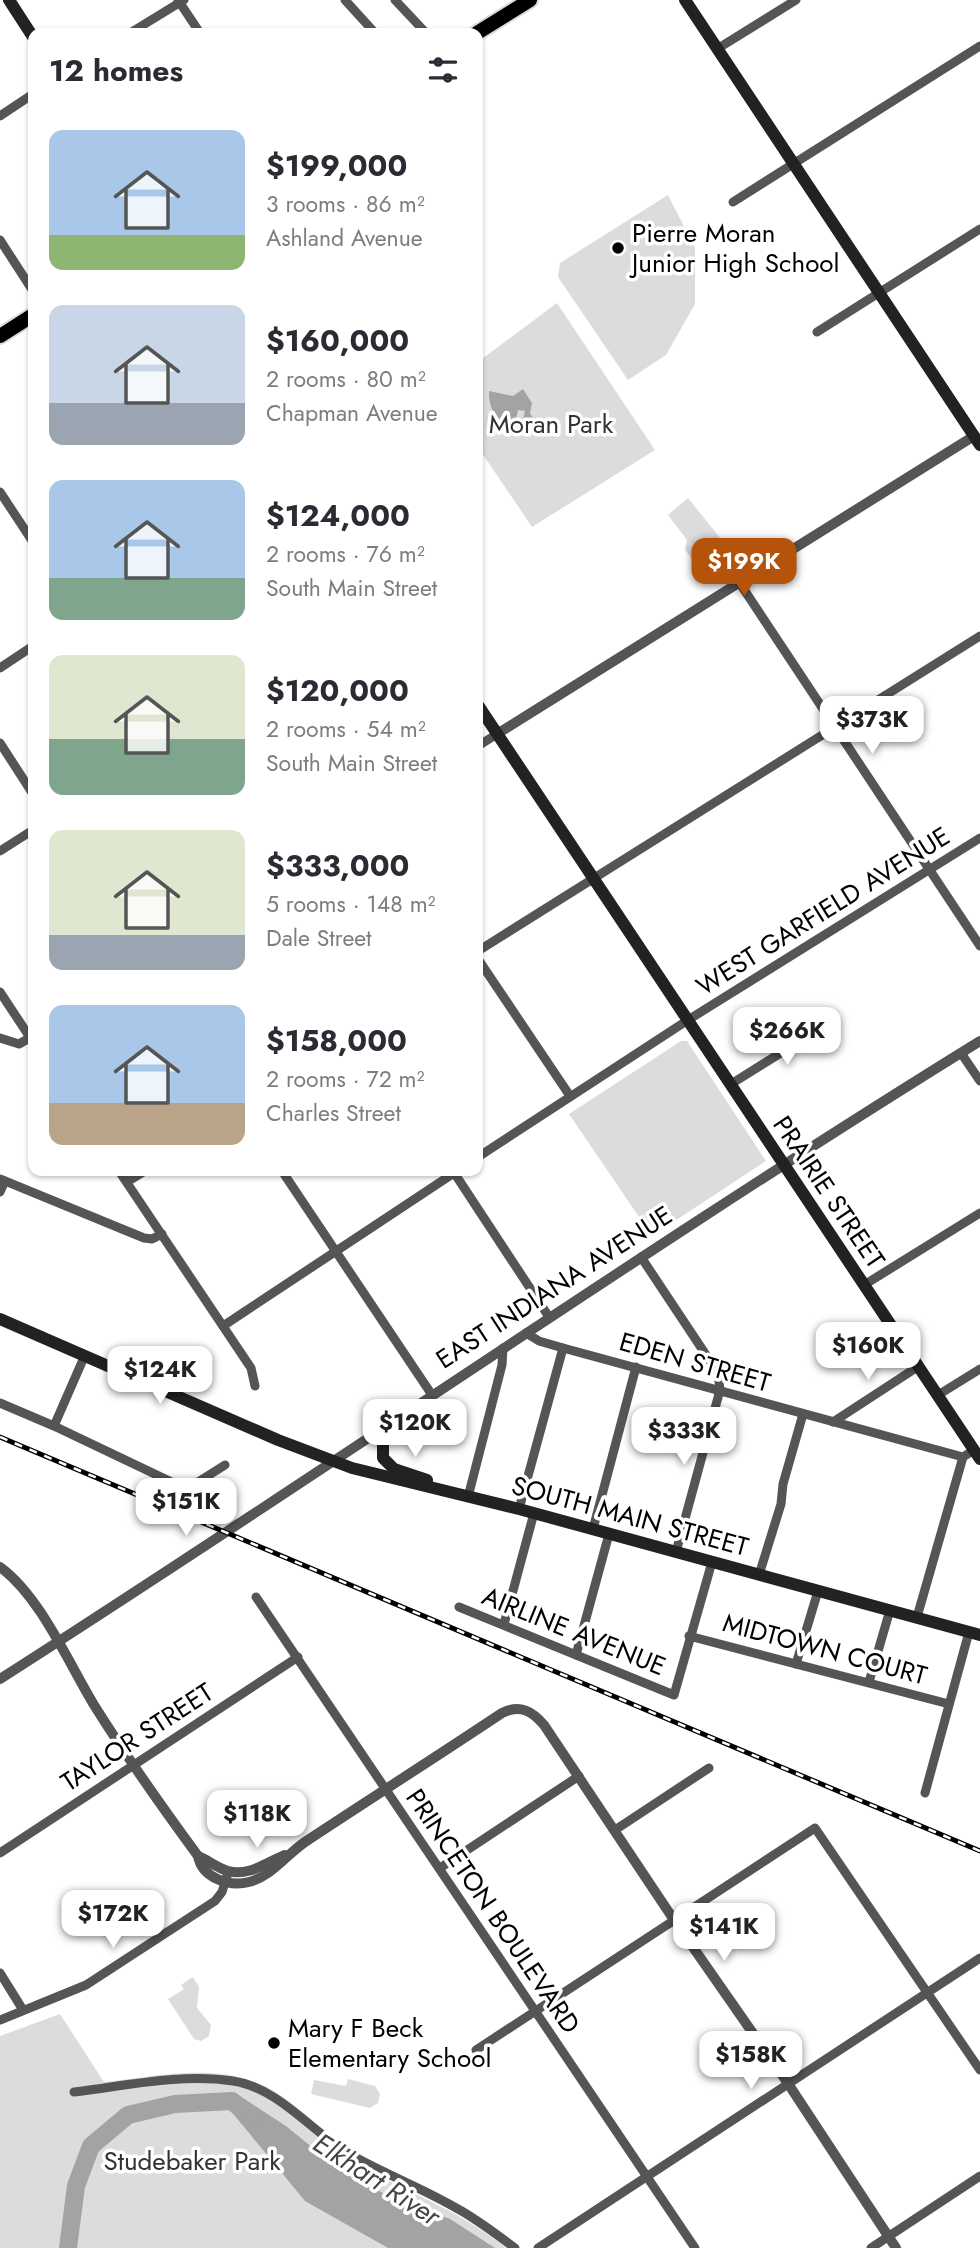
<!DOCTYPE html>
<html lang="en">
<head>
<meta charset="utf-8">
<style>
  :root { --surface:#fff; --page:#f2f2f3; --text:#2b2b33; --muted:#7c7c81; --accent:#b45309 }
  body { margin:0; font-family:Jost,sans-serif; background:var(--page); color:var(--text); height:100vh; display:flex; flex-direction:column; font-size:26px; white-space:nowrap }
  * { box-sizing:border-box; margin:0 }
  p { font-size:23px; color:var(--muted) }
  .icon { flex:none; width:38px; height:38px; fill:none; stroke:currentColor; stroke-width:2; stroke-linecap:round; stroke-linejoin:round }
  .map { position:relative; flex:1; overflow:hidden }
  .panel { position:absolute; left:28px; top:28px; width:455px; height:1148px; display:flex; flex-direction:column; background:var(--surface); border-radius:14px; box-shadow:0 2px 5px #0004 }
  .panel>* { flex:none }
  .price { position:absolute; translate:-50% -60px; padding:0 16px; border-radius:14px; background:#fff; color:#222; font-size:23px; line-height:46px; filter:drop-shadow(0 2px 4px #0008) }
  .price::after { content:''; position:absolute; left:50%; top:42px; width:21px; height:16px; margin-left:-10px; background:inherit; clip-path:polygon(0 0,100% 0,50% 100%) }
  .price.selected { background:var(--accent); color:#fff }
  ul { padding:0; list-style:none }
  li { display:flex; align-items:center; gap:21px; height:175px; padding:0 21px }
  li span { display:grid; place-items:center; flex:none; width:196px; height:140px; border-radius:14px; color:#555 }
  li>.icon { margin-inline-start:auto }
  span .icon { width:84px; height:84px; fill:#fffc; stroke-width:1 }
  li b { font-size:30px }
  h2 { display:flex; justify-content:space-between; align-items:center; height:84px; padding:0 21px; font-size:30px }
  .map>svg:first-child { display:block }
  .green { fill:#dcdcdc }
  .water { fill:#a3a3a3 }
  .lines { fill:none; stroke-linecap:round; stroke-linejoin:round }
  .river { stroke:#a3a3a3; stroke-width:18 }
  .primary-casing { stroke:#dbdbdb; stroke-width:18 }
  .minor { stroke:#555; stroke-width:9 }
  .tertiary { stroke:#555; stroke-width:10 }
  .secondary { stroke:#222; stroke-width:12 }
  .primary { stroke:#000; stroke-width:14 }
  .rail-casing { stroke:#000; stroke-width:5 }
  .rail { stroke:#fff; stroke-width:2.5; stroke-dasharray:8; stroke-linecap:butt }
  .poi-dot { fill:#000; stroke:#fff; stroke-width:2.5 }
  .labels { text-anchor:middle; stroke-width:7; stroke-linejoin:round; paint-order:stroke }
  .poi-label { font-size:26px; fill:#000; stroke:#fff; text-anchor:start }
  .park-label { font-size:26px; fill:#333; stroke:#fff }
  .street-label { font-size:26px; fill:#000; stroke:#fff }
  .water-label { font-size:28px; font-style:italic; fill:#444; stroke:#fff }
</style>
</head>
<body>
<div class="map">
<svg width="980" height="2248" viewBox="0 0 980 2248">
  <rect width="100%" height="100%" fill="#fff"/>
  <g class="green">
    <polygon points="668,195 695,248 695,304 666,355 628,380 558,277 560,263"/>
    <polygon points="557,303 655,450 532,527 478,447 478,362"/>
    <polygon points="688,498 721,539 694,561 685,550 687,540 668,515"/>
    <polygon points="681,1041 687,1041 766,1161 652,1236 569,1114"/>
    <polygon points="193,1977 199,1987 197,2008 211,2025 209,2036 201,2041 194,2039 168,1999 184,1989 181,1985"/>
    <path d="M60,2014L104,2082C153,2077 207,2064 255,2082C281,2091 304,2114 325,2131L321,2139C331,2146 341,2154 352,2160C404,2192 457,2208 506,2248H0V2036Z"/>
    <polygon points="348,2079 375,2086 380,2094 378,2103 370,2108 311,2094 314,2080 346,2086"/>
  </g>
  <g class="water">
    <path d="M523,389L532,403L530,413L537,425L528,432L522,424L525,411L518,410L515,424C497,423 488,409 489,391L513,396Z"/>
    <polygon points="240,2096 286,2126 319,2153 357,2180 395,2199 450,2219 495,2248 388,2248 305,2201 230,2110 232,2101"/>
  </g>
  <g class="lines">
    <polyline class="river" points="68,2248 76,2186 91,2146 128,2115 175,2104 232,2101 251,2117"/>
    <g class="primary-casing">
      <g id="primary">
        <polyline points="477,33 530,0"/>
        <polyline points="0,336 33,315"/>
      </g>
    </g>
    <g class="minor">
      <polyline points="178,0 200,33"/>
      <polyline points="345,0 375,33"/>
      <polyline points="395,0 426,33"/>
      <polyline points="130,33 184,0"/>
      <polyline points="717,49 796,0"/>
      <polyline points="0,116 33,94"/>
      <polyline points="733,202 980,46"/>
      <polyline points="0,240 33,291"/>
      <polyline points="817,332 980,229"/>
      <polyline points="0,492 33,542"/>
      <polyline points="739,582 980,946"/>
      <polyline points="0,668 33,646"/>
      <polyline points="0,743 33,794"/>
      <polyline points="478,746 497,734"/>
      <polyline points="0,851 33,830"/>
      <polyline points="478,951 980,636"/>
      <polyline points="478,959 570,1096"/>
      <polyline points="0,992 33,1042"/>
      <polyline points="0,1038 19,1044 33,1036"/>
      <polyline points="961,1053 980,1081"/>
      <polyline points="731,1084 827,1024"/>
      <polyline points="478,1157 688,1020 980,838"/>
      <polyline points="119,1171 251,1368 255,1386"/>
      <polyline points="282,1171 432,1395"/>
      <polyline points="453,1171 549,1317"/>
      <polyline points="0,1179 144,1238 152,1239 162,1234"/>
      <polyline points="127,1182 145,1171"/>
      <polyline points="0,1192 5,1181"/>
      <polyline points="641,1257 718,1373 720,1390 676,1552"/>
      <polyline points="864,1285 980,1213"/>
      <polyline points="223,1326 457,1171"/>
      <polyline points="526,1333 539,1341 563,1348 963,1457 974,1450"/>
      <polyline points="938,1395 980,1369"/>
      <polyline points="0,1403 54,1426 180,1486 198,1482 225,1465"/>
      <polyline points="833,1422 919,1366"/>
      <polyline points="54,1426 85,1355"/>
      <polyline points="468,1497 502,1365 503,1348"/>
      <polyline points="519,1509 563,1348"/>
      <polyline points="593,1529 636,1367"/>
      <polyline points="759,1575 781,1504 783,1484 803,1414"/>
      <polyline points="256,1597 695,2248"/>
      <polyline points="459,1607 674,1695 712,1562"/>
      <polyline points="917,1617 963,1457"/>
      <polyline points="504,1624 534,1513"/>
      <polyline points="689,1636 949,1704"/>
      <polyline points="576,1655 609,1534"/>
      <polyline points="796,1664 818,1591"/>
      <polyline points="869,1682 890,1610"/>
      <polyline points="925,1793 969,1632"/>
      <polyline points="615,1830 709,1768"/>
      <polyline points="0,1853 298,1657"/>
      <polyline points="440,1868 579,1776"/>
      <polyline points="0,1973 23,2010"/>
      <polyline points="0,2020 86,1985 215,1901 222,1892 227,1876"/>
      <polyline points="476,2050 815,1828 980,2070"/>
      <path d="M74,2092C125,2086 181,2073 233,2081C280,2088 313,2134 353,2156C387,2175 424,2189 458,2209C478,2220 496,2234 515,2248"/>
      <polyline points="538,2248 980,1958"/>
      <polyline points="871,2248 980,2176"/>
    </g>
    <g class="tertiary">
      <polyline points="497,734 974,436"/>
      <path d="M0,1567C40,1596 68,1662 94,1705C126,1756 162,1807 198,1856C202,1878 229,1887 249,1882C272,1876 286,1855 305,1842C370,1799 436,1757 502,1713C520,1704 532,1711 544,1725L674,1920L789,2085L896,2248"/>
      <path d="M0,1679C329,1469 648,1246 980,1041"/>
      <path d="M198,1856C208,1860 217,1868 228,1871C248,1877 267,1862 285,1855"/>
    </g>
    <g class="secondary">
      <polyline points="9,0 33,37"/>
      <polyline points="685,0 980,445"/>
      <polyline points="478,705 980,1459"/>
      <polyline points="0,1319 278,1440 352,1468 519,1509 980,1635"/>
      <polyline points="391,1423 383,1441 383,1458 394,1469 427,1480"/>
    </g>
    <use href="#primary" class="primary"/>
    <g class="rail-casing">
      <polyline id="rail" points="0,1437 980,1851"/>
    </g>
    <use href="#rail" class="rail"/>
  </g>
  <g class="poi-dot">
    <circle cx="618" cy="248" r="7"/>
    <circle cx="274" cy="2043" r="7"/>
  </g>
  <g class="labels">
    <g class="poi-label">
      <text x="632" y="242">Pierre Moran<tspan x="632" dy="30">Junior High School</tspan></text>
      <text x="288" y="2037">Mary F Beck<tspan x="288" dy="30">Elementary School</tspan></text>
    </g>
    <g class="park-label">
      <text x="551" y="433">Moran Park</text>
      <text x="192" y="2170">Studebaker Park</text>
    </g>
    <g class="street-label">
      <text transform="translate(823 911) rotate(-32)" y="9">WEST GARFIELD AVENUE</text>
      <text transform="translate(829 1192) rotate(56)" y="9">PRAIRIE STREET</text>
      <text transform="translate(554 1287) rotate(-33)" y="9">EAST INDIANA AVENUE</text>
      <text transform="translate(695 1362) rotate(16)" y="9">EDEN STREET</text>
      <text transform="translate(630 1516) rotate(15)" y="9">SOUTH MAIN STREET</text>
      <text transform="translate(574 1631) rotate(22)" y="9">AIRLINE AVENUE</text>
      <text transform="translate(825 1649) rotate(15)" y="9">MIDTOWN COURT</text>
      <text transform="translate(137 1737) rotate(-33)" y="9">TAYLOR STREET</text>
      <text transform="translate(493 1911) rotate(56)" y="9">PRINCETON BOULEVARD</text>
    </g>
    <g class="water-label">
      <text transform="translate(377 2179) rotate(33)" y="10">Elkhart River</text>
    </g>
  </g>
</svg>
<b class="price selected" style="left:744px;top:598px">$199K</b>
<b class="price" style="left:872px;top:756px">$373K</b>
<b class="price" style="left:787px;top:1067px">$266K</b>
<b class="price" style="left:868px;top:1382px">$160K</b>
<b class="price" style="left:160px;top:1406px">$124K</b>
<b class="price" style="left:415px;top:1459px">$120K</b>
<b class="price" style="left:684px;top:1467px">$333K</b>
<b class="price" style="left:186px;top:1538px">$151K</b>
<b class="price" style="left:257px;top:1850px">$118K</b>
<b class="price" style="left:113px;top:1950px">$172K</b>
<b class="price" style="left:724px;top:1963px">$141K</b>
<b class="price" style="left:751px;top:2091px">$158K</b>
<section class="panel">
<h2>12 homes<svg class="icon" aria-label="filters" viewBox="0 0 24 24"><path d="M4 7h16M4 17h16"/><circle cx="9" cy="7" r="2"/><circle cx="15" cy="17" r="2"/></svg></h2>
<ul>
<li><span style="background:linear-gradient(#a9c7e8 75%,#8fb573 0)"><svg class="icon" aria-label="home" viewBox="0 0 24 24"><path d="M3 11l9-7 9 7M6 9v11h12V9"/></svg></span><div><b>$199,000</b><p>3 rooms · 86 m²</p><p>Ashland Avenue</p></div></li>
<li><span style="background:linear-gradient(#c9d6e8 70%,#9aa5b1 0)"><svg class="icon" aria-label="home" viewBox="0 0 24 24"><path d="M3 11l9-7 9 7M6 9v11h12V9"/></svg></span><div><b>$160,000</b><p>2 rooms · 80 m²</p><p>Chapman Avenue</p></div></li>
<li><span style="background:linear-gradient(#a9c7e8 70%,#7fa58c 0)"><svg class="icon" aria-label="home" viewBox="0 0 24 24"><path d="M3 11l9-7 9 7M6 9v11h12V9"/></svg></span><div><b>$124,000</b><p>2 rooms · 76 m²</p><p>South Main Street</p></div></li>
<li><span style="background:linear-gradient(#dfe7d0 60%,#7fa58c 0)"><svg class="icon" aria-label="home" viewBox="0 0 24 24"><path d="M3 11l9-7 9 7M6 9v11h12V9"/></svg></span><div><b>$120,000</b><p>2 rooms · 54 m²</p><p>South Main Street</p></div></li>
<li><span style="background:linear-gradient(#dfe7d0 75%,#9aa5b1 0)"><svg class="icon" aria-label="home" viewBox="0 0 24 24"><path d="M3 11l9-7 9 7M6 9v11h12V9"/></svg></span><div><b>$333,000</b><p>5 rooms · 148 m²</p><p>Dale Street</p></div></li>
<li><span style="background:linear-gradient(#a9c7e8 70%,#b9a48a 0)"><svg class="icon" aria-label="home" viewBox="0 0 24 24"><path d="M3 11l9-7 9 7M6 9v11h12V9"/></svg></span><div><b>$158,000</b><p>2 rooms · 72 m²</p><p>Charles Street</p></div></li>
</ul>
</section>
</div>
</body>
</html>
